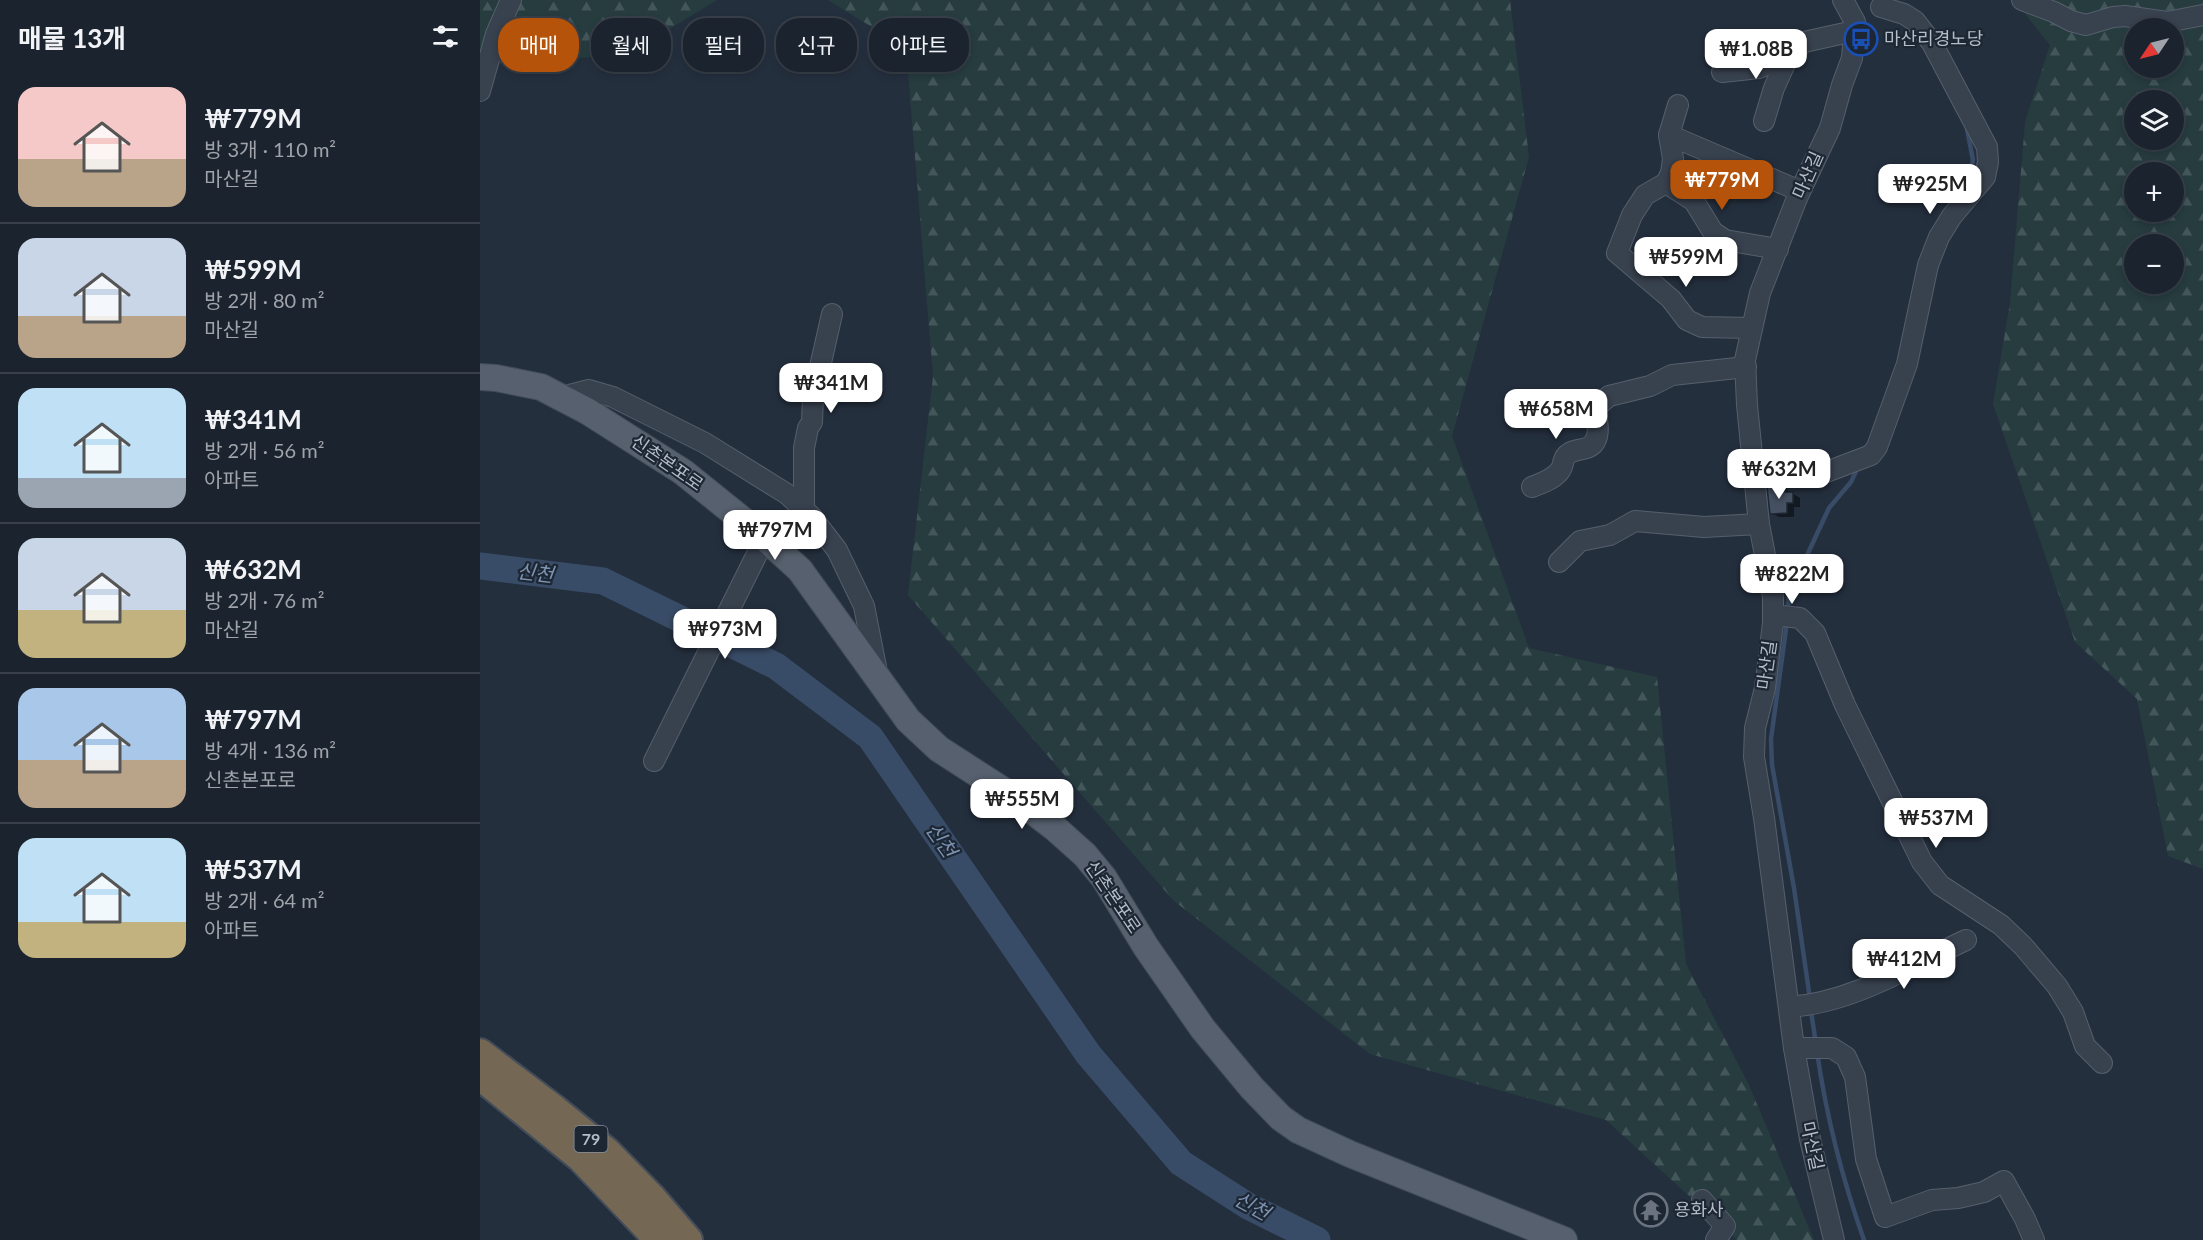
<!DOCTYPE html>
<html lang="ko">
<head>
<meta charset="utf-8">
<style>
  :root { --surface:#1b232e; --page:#282f3a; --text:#f1f3f6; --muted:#a0a4aa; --line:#39404a; --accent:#b45309 }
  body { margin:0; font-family:Lato,"Noto Sans KR",sans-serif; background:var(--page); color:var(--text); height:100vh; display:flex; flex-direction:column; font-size:22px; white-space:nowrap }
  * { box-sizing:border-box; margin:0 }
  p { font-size:20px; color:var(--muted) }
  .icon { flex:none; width:33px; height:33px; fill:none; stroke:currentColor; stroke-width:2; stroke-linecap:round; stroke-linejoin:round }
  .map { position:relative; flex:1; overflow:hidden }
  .side { display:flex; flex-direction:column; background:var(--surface); width:480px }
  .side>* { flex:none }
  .banner { position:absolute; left:18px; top:18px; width:570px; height:54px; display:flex; gap:12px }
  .needle { width:39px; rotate:235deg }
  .tools { position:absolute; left:1644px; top:18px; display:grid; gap:12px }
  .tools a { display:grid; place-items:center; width:60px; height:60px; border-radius:50%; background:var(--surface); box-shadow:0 3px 9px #0003,0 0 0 2px var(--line); font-size:30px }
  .price { position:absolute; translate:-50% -51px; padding:0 14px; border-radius:12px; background:#fff; color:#222; font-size:20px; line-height:39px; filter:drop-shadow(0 2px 3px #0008) }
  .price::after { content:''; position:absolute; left:50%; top:36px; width:18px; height:14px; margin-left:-9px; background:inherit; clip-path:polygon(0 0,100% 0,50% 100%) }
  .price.selected { background:var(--accent); color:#fff }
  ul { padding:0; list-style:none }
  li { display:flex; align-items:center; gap:18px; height:150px; padding:0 18px }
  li+li { border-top:2px solid var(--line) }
  li span { display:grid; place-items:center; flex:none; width:168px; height:120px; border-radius:18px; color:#555 }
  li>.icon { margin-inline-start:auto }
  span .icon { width:72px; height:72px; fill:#fffc; stroke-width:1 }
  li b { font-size:26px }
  h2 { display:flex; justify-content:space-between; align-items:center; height:72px; padding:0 18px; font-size:26px }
  .tag { padding:0 21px; border-radius:24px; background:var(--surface); box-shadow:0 3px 9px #0003,0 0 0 2px var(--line); font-size:21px; line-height:54px }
  .tag.selected { background:var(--accent); color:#fff }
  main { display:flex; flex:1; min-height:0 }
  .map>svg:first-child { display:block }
  .forest { fill:url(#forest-firs); fill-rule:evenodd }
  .shadow { fill:#0007 }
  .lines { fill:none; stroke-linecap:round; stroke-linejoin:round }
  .stream { stroke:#394c67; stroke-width:4.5 }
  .river { stroke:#394c67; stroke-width:27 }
  .building { fill:#455162; stroke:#1f2835; stroke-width:1.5 }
  .minor-casing { stroke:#565f6c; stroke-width:22 }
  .major-casing { stroke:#414a57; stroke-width:28 }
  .highway-casing { stroke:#434c59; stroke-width:32 }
  .minor { stroke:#38414e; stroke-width:20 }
  .major { stroke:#56606e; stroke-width:26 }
  .highway { stroke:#746855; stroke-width:28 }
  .labels { text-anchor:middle; stroke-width:4.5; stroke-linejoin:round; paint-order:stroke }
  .shield { fill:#1d2633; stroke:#878f9c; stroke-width:1.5 }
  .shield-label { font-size:16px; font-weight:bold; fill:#b4bcc9 }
  .poi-label { font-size:18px; fill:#b4bcc9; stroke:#1d2633; text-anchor:start }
  .street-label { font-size:18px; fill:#b4bcc9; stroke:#1d2633 }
  .water-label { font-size:20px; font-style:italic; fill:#7c92b1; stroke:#1d2633 }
</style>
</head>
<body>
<main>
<section class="side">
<h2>매물 13개<svg class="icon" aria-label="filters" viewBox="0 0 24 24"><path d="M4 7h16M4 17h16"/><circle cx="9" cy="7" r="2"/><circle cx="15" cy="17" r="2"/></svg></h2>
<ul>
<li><span style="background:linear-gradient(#f6c9c9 60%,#b9a48a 0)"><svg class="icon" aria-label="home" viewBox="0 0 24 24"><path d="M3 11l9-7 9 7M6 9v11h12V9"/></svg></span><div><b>₩779M</b><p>방 3개 · 110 m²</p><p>마산길</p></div></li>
<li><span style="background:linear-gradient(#c9d6e8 65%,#b9a48a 0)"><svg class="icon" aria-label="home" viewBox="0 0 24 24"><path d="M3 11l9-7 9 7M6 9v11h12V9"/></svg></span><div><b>₩599M</b><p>방 2개 · 80 m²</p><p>마산길</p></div></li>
<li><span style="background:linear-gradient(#bfe0f5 75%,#9aa5b1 0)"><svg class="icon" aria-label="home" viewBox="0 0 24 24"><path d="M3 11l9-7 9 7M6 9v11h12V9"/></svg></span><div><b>₩341M</b><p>방 2개 · 56 m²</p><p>아파트</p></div></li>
<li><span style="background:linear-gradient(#c9d6e8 60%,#c2b280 0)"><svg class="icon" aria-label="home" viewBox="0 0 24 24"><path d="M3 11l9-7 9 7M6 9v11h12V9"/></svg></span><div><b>₩632M</b><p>방 2개 · 76 m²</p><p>마산길</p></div></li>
<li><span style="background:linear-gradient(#a9c7e8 60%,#b9a48a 0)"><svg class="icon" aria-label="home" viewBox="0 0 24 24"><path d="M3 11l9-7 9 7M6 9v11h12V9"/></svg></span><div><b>₩797M</b><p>방 4개 · 136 m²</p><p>신촌본포로</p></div></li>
<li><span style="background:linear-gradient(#bfe0f5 70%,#c2b280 0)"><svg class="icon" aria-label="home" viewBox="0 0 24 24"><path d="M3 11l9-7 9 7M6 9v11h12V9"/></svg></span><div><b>₩537M</b><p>방 2개 · 64 m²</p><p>아파트</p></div></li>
</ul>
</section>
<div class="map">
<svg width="1723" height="1240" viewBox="0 0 1723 1240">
  <defs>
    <pattern id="forest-firs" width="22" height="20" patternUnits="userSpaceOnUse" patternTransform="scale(1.5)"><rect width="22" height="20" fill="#263c3f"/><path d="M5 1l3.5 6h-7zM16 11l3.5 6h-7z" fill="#435659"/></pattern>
  </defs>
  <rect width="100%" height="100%" fill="#242f3e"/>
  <g class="forest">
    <polygon points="0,0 237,0 148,54 0,66"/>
    <polygon points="348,0 1030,0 1049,157 972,436 1049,648 1177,677 1206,964 1269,1085 1334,1240 1257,1240 1126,1120 890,1054 694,901 428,595 453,376 426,48"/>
    <path d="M1534,0H1723V869L1688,856L1657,699L1595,642L1513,404L1530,303L1545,122L1570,45ZM1654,28H1694V68H1654ZM1654,100H1694V140H1654ZM1654,172H1694V212H1654ZM1654,244H1694V284H1654Z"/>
  </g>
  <polygon class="shadow" points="1305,489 1320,498 1320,507 1314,507 1314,517 1299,517 1291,513"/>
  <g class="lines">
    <g class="stream">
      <polyline points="1486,187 1493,160 1487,129"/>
      <polyline points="1308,611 1309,594 1349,508 1371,482 1378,467"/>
      <polyline points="1307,622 1291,739 1292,765 1314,888 1330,999"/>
      <polyline points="1331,1011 1336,1044"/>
      <path d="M1337,1052C1346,1114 1363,1181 1384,1240"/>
    </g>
    <polyline class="river" points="0,566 123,581 296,666 390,737 608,1054 701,1163 768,1206 837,1240"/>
  </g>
  <polygon class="building" points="1287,487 1305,488 1305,492 1313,492 1313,503 1307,503 1307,513 1290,514"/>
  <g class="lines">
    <g class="minor-casing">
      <g id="minor">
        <polyline points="1542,0 1574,12 1591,21 1606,25 1633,17 1645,16 1687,22 1723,15"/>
        <polyline points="1242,72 1279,68 1309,55 1324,42 1374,31"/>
        <polyline points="0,91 16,34 31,0"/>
        <polyline points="1198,105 1189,135 1193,159 1191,173 1186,183 1165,195 1152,215 1137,253 1191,299 1207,320 1222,327 1272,328"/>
        <polyline points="1284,121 1294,88 1309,55"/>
        <polyline points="1189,135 1320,191"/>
        <polyline points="1186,183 1214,201 1233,232 1245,240 1298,249"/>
        <polyline points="82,397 109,390 133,397 225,443 307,494 331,516 357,550 384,606 397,672"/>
        <polyline points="1044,407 1095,413 1115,408 1129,396 1170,386 1192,375 1266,367"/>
        <polyline points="1274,474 1311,476 1341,474 1391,455 1397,447 1427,364 1448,265 1459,237 1472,216 1505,177 1508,162 1507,147 1452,43 1435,21 1424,14 1401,7"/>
        <path d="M1052,487C1062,483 1075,479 1081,469C1083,466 1083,459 1086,456C1090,451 1097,450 1103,449C1123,445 1118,423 1115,408"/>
        <polyline points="324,510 324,448 328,428 332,422 333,398 352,314"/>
        <polyline points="1079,562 1100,541 1130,535 1155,521 1224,527 1279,524"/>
        <polyline points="1293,615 1320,618 1335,633 1365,705 1442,862 1460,885 1521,925 1543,946 1577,986 1593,1012 1605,1046 1622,1063"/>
        <polyline points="174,761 285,538"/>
        <path d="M1309,1007C1372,1003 1430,966 1486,940"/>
        <polyline points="1314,1048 1352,1048 1366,1057 1375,1077 1386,1159 1405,1217 1452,1200 1478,1198 1504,1192 1524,1181 1545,1219 1554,1240"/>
        <polyline points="1222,1200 1245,1226 1236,1240"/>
        <polyline points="1354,1240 1330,1139 1314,1048 1284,818 1274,757 1275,728 1285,688 1293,623 1293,597 1279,524 1267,405 1265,360 1280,293 1317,198 1350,128 1362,85 1372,58 1375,22 1363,0"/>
      </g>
    </g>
    <g class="major-casing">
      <polyline id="major" points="0,377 16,378 61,387 107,411 203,472 285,538 320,570 428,720 459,749 538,800 576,829 605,855 624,878 666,947 723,1029 772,1088 801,1118 818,1130 870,1154 1084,1240"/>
    </g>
    <g class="highway-casing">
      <g id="highway">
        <polyline points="0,1053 74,1109 127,1152 172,1198 208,1240"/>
        <polyline points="4,1079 101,1158 179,1240"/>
      </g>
    </g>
    <use href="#minor" class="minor"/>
    <use href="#major" class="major"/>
    <use href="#highway" class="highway"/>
  </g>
  <defs>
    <g id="bus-ring" transform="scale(1.725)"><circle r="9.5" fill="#1d2633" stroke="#1a4fb4" stroke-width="1.5"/><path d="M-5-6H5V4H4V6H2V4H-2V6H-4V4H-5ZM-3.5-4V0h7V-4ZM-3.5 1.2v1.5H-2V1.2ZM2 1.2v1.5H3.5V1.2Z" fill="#1a4fb4"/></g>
    <g id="temple-ring" transform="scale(1.725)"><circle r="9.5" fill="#1d2633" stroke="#6b7280" stroke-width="1.5"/><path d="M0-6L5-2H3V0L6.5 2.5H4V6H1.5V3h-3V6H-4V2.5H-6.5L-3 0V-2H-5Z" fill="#6b7280"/></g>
  </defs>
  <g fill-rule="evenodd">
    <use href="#bus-ring" x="1381" y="39"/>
    <use href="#temple-ring" x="1171" y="1210"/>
  </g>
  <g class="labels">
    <rect class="shield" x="94.5" y="1126" width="33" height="26" rx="4.5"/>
    <g class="shield-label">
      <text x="111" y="1145">79</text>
    </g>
    <g class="poi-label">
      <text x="1404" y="45">마산리경노당</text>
      <text x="1194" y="1216">용화사</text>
    </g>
    <g class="street-label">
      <text transform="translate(1328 175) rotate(-66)" y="6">마산길</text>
      <text transform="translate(187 463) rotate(35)" y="6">신촌본포로</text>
      <text transform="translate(1287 665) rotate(-82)" y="6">마산길</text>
      <text transform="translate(633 897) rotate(56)" y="6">신촌본포로</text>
      <text transform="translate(1332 1146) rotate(78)" y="6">마산길</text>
    </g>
    <g class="water-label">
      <text transform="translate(55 573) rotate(7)" y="7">신천</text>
      <text transform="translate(461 840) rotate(55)" y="7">신천</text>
      <text transform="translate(772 1206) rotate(29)" y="7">신천</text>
    </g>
  </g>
</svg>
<div class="tools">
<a><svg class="needle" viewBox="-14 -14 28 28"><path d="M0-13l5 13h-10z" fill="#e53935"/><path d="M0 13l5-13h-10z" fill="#a0a4aa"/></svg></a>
<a><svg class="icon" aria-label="layers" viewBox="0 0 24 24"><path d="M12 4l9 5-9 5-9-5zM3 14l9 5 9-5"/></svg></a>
<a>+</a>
<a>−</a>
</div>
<b class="price" style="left:1276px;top:80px">₩1.08B</b>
<b class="price selected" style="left:1242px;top:211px">₩779M</b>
<b class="price" style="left:1450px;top:215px">₩925M</b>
<b class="price" style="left:1206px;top:288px">₩599M</b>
<b class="price" style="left:351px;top:414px">₩341M</b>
<b class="price" style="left:1076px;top:440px">₩658M</b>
<b class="price" style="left:1299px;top:500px">₩632M</b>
<b class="price" style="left:295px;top:561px">₩797M</b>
<b class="price" style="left:1312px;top:605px">₩822M</b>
<b class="price" style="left:245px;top:660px">₩973M</b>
<b class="price" style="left:542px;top:830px">₩555M</b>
<b class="price" style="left:1456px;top:849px">₩537M</b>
<b class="price" style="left:1424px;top:990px">₩412M</b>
<div class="banner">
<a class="tag selected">매매</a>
<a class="tag">월세</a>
<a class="tag">필터</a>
<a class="tag">신규</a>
<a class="tag">아파트</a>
</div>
</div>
</main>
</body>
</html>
